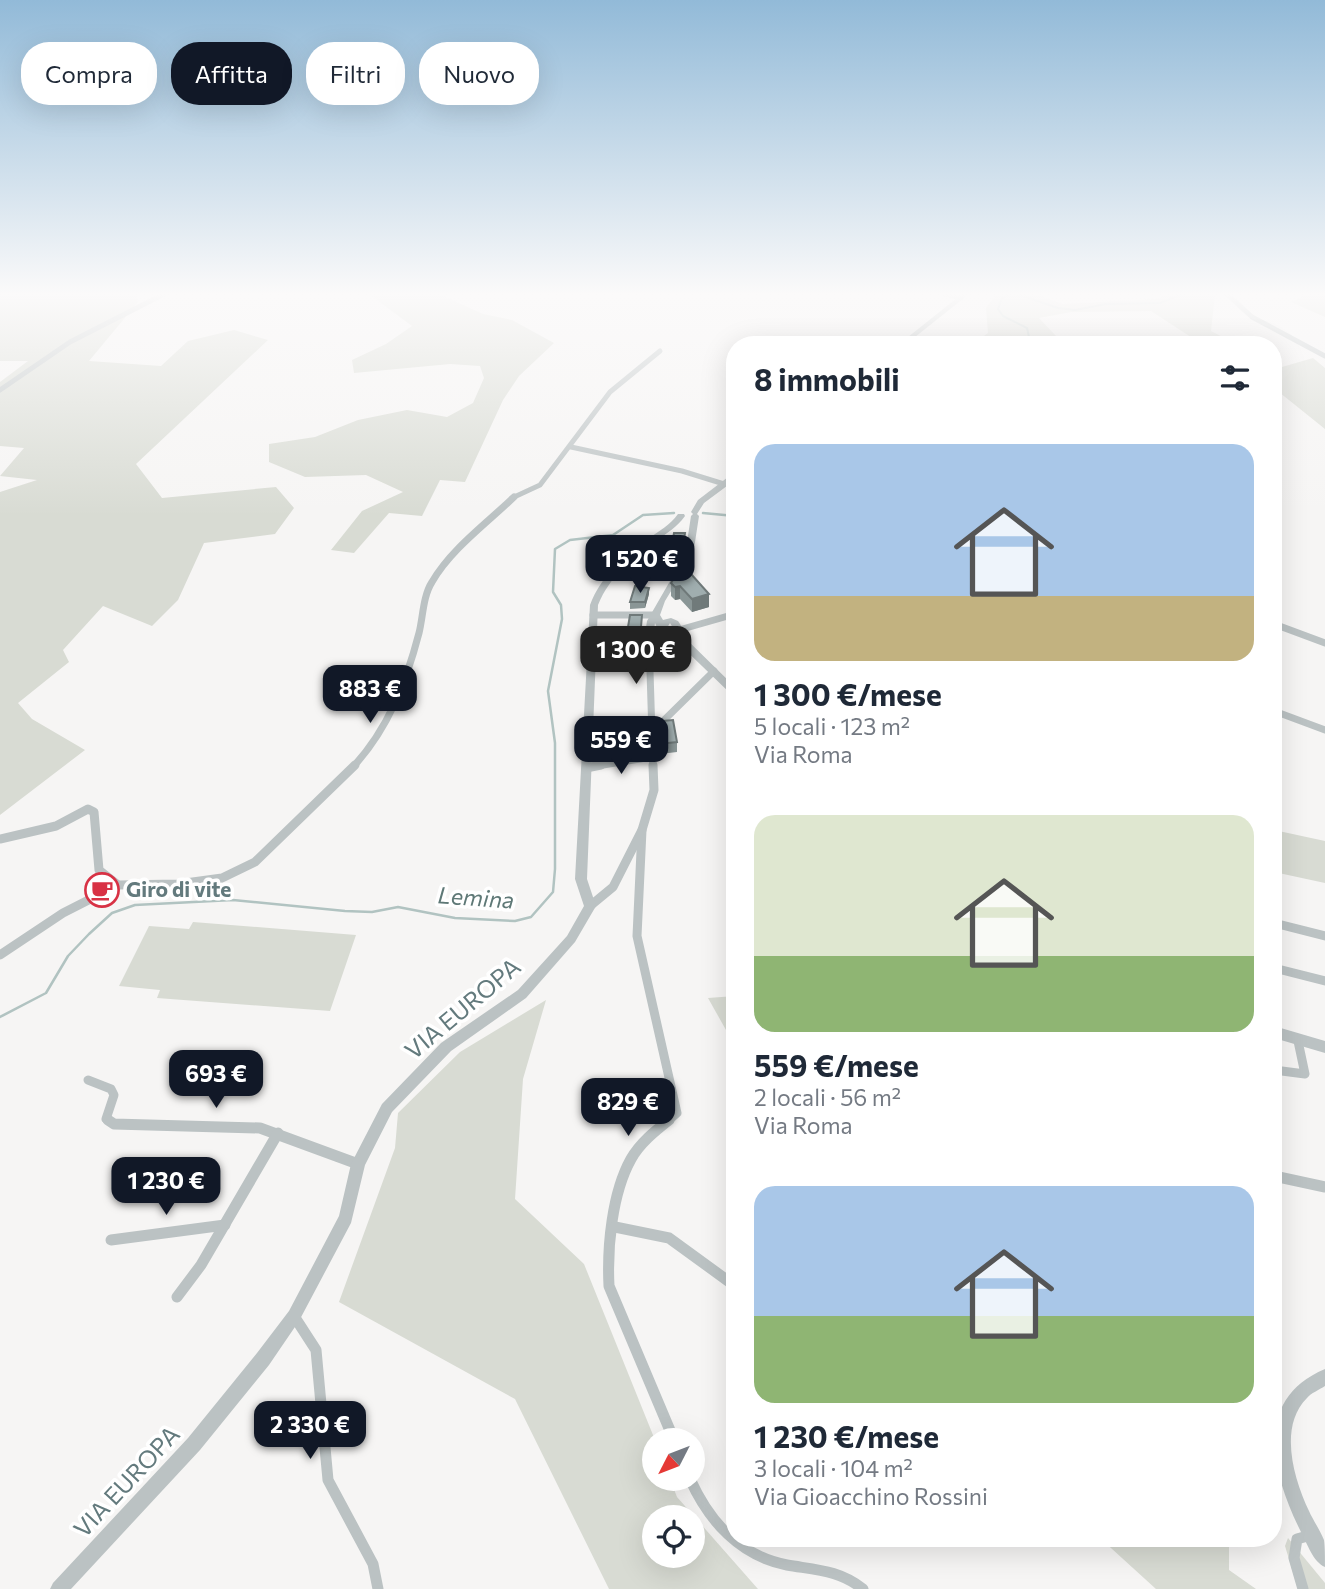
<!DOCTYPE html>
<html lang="it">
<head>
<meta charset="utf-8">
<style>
  :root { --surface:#fff; --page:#f2f2f3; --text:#1f2937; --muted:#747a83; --accent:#111827 }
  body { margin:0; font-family:Commissioner,sans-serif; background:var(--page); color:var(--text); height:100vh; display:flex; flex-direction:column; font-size:26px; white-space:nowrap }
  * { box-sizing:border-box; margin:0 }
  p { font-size:23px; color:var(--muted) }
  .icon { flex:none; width:38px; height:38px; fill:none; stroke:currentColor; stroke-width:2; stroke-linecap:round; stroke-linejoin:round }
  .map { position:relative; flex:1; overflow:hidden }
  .drawer { position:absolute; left:726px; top:336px; width:556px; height:1211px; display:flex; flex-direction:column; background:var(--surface); border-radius:28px; box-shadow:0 7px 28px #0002 }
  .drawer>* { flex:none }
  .hud { position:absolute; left:21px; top:42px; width:600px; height:63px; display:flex; gap:14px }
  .needle { width:46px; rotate:228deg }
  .tools { position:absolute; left:642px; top:1428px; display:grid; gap:14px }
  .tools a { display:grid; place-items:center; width:63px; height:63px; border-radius:50%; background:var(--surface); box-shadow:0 7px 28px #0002; font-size:35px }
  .price { position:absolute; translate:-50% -60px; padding:0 16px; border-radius:14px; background:var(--accent); color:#fff; font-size:23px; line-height:46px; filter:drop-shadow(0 2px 4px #0008) }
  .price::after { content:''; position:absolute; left:50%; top:42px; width:21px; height:16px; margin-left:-10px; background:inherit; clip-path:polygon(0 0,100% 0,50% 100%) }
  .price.on { background:#222; color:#fff }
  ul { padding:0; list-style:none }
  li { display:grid; align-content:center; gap:14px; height:371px; padding:0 28px }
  li span { display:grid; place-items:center; height:217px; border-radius:21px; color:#555 }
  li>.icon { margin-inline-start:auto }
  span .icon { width:126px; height:126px; fill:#fffc; stroke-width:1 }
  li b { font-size:30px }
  h2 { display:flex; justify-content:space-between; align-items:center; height:84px; padding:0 28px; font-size:30px }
  .pill { padding:0 24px; border-radius:28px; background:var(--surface); box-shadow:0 7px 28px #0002; font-size:24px; line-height:63px }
  .pill.on { background:var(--accent); color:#fff }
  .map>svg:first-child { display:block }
  .green { fill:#d8dbd3; fill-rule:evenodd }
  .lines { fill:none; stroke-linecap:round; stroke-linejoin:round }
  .stream-far1 { stroke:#b1c3c1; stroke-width:2 }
  .stream { stroke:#b1c3c1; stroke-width:2.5 }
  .minor-far3 { stroke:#bbc2c3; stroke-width:5 }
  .minor-far2 { stroke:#bbc2c3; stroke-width:7 }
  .minor-far1 { stroke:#bbc2c3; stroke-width:9 }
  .minor { stroke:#bbc2c3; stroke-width:11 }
  .tertiary { fill:#bbc2c3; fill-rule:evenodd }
  .wall { fill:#8a9696 }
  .shaded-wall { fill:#707a7a }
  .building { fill:#a0aeaf; stroke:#707a7a; stroke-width:2 }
  .labels { text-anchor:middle; stroke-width:7; stroke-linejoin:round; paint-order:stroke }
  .poi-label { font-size:21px; font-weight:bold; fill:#637a7d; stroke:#fff; text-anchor:start }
  .water-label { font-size:23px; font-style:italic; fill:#5e7876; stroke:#fff }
  .near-street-label { font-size:24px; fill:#637a7d; stroke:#fff }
</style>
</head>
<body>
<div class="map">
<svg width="1325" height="1589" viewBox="0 0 1325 1589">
  <rect width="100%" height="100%" fill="#f6f5f4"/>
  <g class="green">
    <polygon points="0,294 136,294 138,302 89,361 161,366 188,341 234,330 268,340 136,464 162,498 276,487 294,508 275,534 204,543 178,600 152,626 103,606 63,650 69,662 18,703 32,719 85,750 0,815 0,492 37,480 0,476 24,448 0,446 0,382 28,361 0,361"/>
    <polygon points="369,294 439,294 483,314 512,320 554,343 519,376 503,400 465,482 440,480 422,516 389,513 354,553 331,550 362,511 403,492 366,475 305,477 269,462 269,444 315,437 358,420 407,410 447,417 473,403 484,378 480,366 450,364 354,373 352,360 386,344 412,326"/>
    <polygon points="996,294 1034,294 1063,304 1156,299 1170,294 1215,294 1211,331 1238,345 1203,345 1151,311 1071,312 1039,318 1056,336 1051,345 959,345 978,340 988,333 986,308"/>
    <polygon points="1308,294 1325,294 1325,317 1291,302"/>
    <polygon points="1313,358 1325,368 1325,429 1274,388 1274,363 1282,367"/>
    <polygon points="1274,830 1325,841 1325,883 1274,872"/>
    <polygon points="193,922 356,935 330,1011 157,998 160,990 119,986 149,926 189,929"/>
    <polygon points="735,996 735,1046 708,998"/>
    <path d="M546,1000L523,1079L515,1199L584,1264L655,1440L654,1479H670L677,1497L758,1589H609L515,1399L339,1302L395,1148L398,1113L460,1052ZM654,1517H693V1556H654Z"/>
    <polygon points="1100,1538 1229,1538 1229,1570 1256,1589 1156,1589"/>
    <polygon points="1288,1538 1325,1583 1325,1589 1298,1589 1285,1546"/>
  </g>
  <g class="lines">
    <g class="stream-far1">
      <polyline points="1017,294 1058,308 1075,310 1106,304 1160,303 1182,294"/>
      <polyline points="978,345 1019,342 1029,337 1027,328 1003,316 998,309 1002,298 1010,294"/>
    </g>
    <g class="stream">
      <polyline points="703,513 735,516"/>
      <polyline points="0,1017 46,993 68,956 89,934 112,913 135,905 233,900 345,911 372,912 398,907 455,918 515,921 531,917 553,892 555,869 555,743 548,691 562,619 561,605 553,592 555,549 570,540 613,535 643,515 674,513"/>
    </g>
    <g class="minor-far3">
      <polyline points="945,294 961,298"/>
      <polyline points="1227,294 1252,317 1325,356"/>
      <polyline points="0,390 70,342 164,294"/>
      <polyline points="571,447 682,471 724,484"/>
      <polyline points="512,498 540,485 610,392 660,351"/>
    </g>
    <g class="minor-far2">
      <polyline points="593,615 656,615"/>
      <polyline points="1274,624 1325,643"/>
      <polyline points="679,630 735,614"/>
      <polyline points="1274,711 1325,730"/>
      <polyline points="656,728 714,671"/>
      <path d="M353,767C388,729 406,683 419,633C423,617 423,596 432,582C451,549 487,523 514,497"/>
      <polyline points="591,767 652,757"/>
      <polyline points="653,767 649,639 650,634 662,631"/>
    </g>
    <g class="minor-far1">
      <polyline points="586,768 601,765"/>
      <polyline points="642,830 637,936 677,1113 667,1122"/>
      <polyline points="0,839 56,826 88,809 94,812 99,870 118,885 178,884 222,878 255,862 355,765"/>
      <polyline points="590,906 613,887 642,830 654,790 653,765"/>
      <polyline points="1274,923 1325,936"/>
      <polyline points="0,955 63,913 118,885"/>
      <polyline points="1274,968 1325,981"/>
      <polyline points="1274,1070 1305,1074 1298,1041"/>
      <polyline points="88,1080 111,1089 114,1095 106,1119 111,1122"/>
    </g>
    <g class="minor">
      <polyline points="108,1120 114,1124 260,1128 358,1164"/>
      <path d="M669,1120C655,1131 640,1143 631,1159C612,1193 607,1247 609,1286L674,1440"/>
      <polyline points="1274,1176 1325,1187"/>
      <polyline points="615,1227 669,1238 735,1286"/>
      <polyline points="111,1240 225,1225"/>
      <polyline points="177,1297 201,1265 278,1133"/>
      <polyline points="294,1316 316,1350 328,1480 373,1564 378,1589"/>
      <path d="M690,1479C709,1521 740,1556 787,1565C816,1570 839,1570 863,1589"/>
      <polyline points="1303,1589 1294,1558 1297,1539 1311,1535"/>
    </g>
    <g class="tertiary">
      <polygon points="962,294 969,294 905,345 898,345"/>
      <path d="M732,474H735V480L704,503L697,514L699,516L693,555L665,601L660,615L663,620L671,618L678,621L682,627L680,633L735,687V696L732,695L673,638C662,639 659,632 655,623L653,636L650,637L645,634L647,621L685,555L691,516L693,514L691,512L698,500ZM670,623L673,628L670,632L667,628Z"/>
      <path d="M678,514H684L685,516C677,527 667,533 656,541C632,558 610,576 598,605L587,879L596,906L575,942L526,998L451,1051L392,1112L365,1165L351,1223L299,1321L269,1365L200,1450L71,1589H50L53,1583L188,1438L257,1353L289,1311L339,1216L351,1164L382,1104L441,1043L518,990L567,936L584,906L575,879L590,605C601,576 623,557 648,539C659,531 670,525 678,514Z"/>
      <polygon points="1274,1026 1325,1041 1325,1053 1274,1038"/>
      <path d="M1325,1369V1386C1319,1390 1311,1393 1307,1398C1278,1427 1294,1479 1309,1511C1313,1520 1320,1530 1324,1540C1325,1547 1325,1559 1325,1567C1313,1562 1307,1543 1301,1532C1273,1476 1251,1400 1325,1369Z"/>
    </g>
  </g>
  <g class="wall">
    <polygon points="685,533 683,549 672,547 672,544"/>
    <polygon points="673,580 709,607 692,612 680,599 675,600 671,596 671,583"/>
    <polygon points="649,594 645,608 630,609 630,602"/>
    <polygon points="642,621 641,634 628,634 628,627"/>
    <polygon points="658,725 677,742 677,752 660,754"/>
  </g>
  <g class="shaded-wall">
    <polygon points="680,586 680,599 675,600 675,587"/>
    <polygon points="649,588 649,594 645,608 645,602"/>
    <polygon points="709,594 709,607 692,612 692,599"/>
  </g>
  <g class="building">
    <polygon points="674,533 685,533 683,546 672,544"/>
    <polygon points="691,574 709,594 692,599 680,586 675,587 671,583 673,580"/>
    <polygon points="635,586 649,588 645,602 630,602"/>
    <polygon points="630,615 642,615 641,627 628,627"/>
    <polygon points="673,720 677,742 659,744 658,725 662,721"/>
  </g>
  <linearGradient id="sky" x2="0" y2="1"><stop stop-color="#92bad8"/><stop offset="0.57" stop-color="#fbfafa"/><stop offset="1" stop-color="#fbfafa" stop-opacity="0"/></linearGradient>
  <rect width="1325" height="516" fill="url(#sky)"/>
  <defs>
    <g id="cafe-ring" transform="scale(1.75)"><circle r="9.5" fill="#fff" stroke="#d83245" stroke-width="1.5"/><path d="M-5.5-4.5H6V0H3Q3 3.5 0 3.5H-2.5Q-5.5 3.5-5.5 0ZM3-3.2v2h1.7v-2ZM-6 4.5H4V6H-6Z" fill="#d83245"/></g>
  </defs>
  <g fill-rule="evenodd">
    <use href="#cafe-ring" x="102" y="890"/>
  </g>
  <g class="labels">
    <g class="poi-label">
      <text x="126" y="897">Giro di vite</text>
    </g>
    <g class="water-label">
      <text transform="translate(476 898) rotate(4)" y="8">Lemina</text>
    </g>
    <g class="near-street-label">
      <text transform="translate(463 1009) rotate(-40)" y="8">VIA EUROPA</text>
      <text transform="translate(127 1482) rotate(-47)" y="8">VIA EUROPA</text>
    </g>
  </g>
</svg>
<div class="tools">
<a><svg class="needle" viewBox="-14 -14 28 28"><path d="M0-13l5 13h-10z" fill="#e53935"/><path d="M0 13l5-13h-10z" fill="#747a83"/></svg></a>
<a><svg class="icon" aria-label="locate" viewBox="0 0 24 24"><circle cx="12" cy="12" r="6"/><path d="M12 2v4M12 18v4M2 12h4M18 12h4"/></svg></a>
</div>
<b class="price" style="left:640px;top:595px">1 520 €</b>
<b class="price on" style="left:636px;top:686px">1 300 €</b>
<b class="price" style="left:370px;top:725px">883 €</b>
<b class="price" style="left:621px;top:776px">559 €</b>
<b class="price" style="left:216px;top:1110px">693 €</b>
<b class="price" style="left:628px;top:1138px">829 €</b>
<b class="price" style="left:166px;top:1217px">1 230 €</b>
<b class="price" style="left:310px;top:1461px">2 330 €</b>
<div class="hud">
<a class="pill">Compra</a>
<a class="pill on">Affitta</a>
<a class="pill">Filtri</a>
<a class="pill">Nuovo</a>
</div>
<section class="drawer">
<h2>8 immobili<svg class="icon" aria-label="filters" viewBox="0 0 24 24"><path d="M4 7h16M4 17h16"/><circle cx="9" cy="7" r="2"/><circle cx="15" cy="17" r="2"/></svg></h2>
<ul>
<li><span style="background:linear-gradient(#a9c7e8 70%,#c2b280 0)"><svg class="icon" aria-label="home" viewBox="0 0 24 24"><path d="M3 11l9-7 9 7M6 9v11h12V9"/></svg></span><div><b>1 300 €/mese</b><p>5 locali · 123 m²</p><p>Via Roma</p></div></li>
<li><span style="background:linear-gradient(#dfe7d0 65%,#8fb573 0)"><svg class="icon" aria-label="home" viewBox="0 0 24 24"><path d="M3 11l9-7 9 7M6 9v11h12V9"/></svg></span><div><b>559 €/mese</b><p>2 locali · 56 m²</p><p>Via Roma</p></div></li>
<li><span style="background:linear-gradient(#a9c7e8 60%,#8fb573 0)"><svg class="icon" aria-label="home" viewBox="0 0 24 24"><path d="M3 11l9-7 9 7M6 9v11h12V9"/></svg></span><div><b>1 230 €/mese</b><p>3 locali · 104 m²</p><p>Via Gioacchino Rossini</p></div></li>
</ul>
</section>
</div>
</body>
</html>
